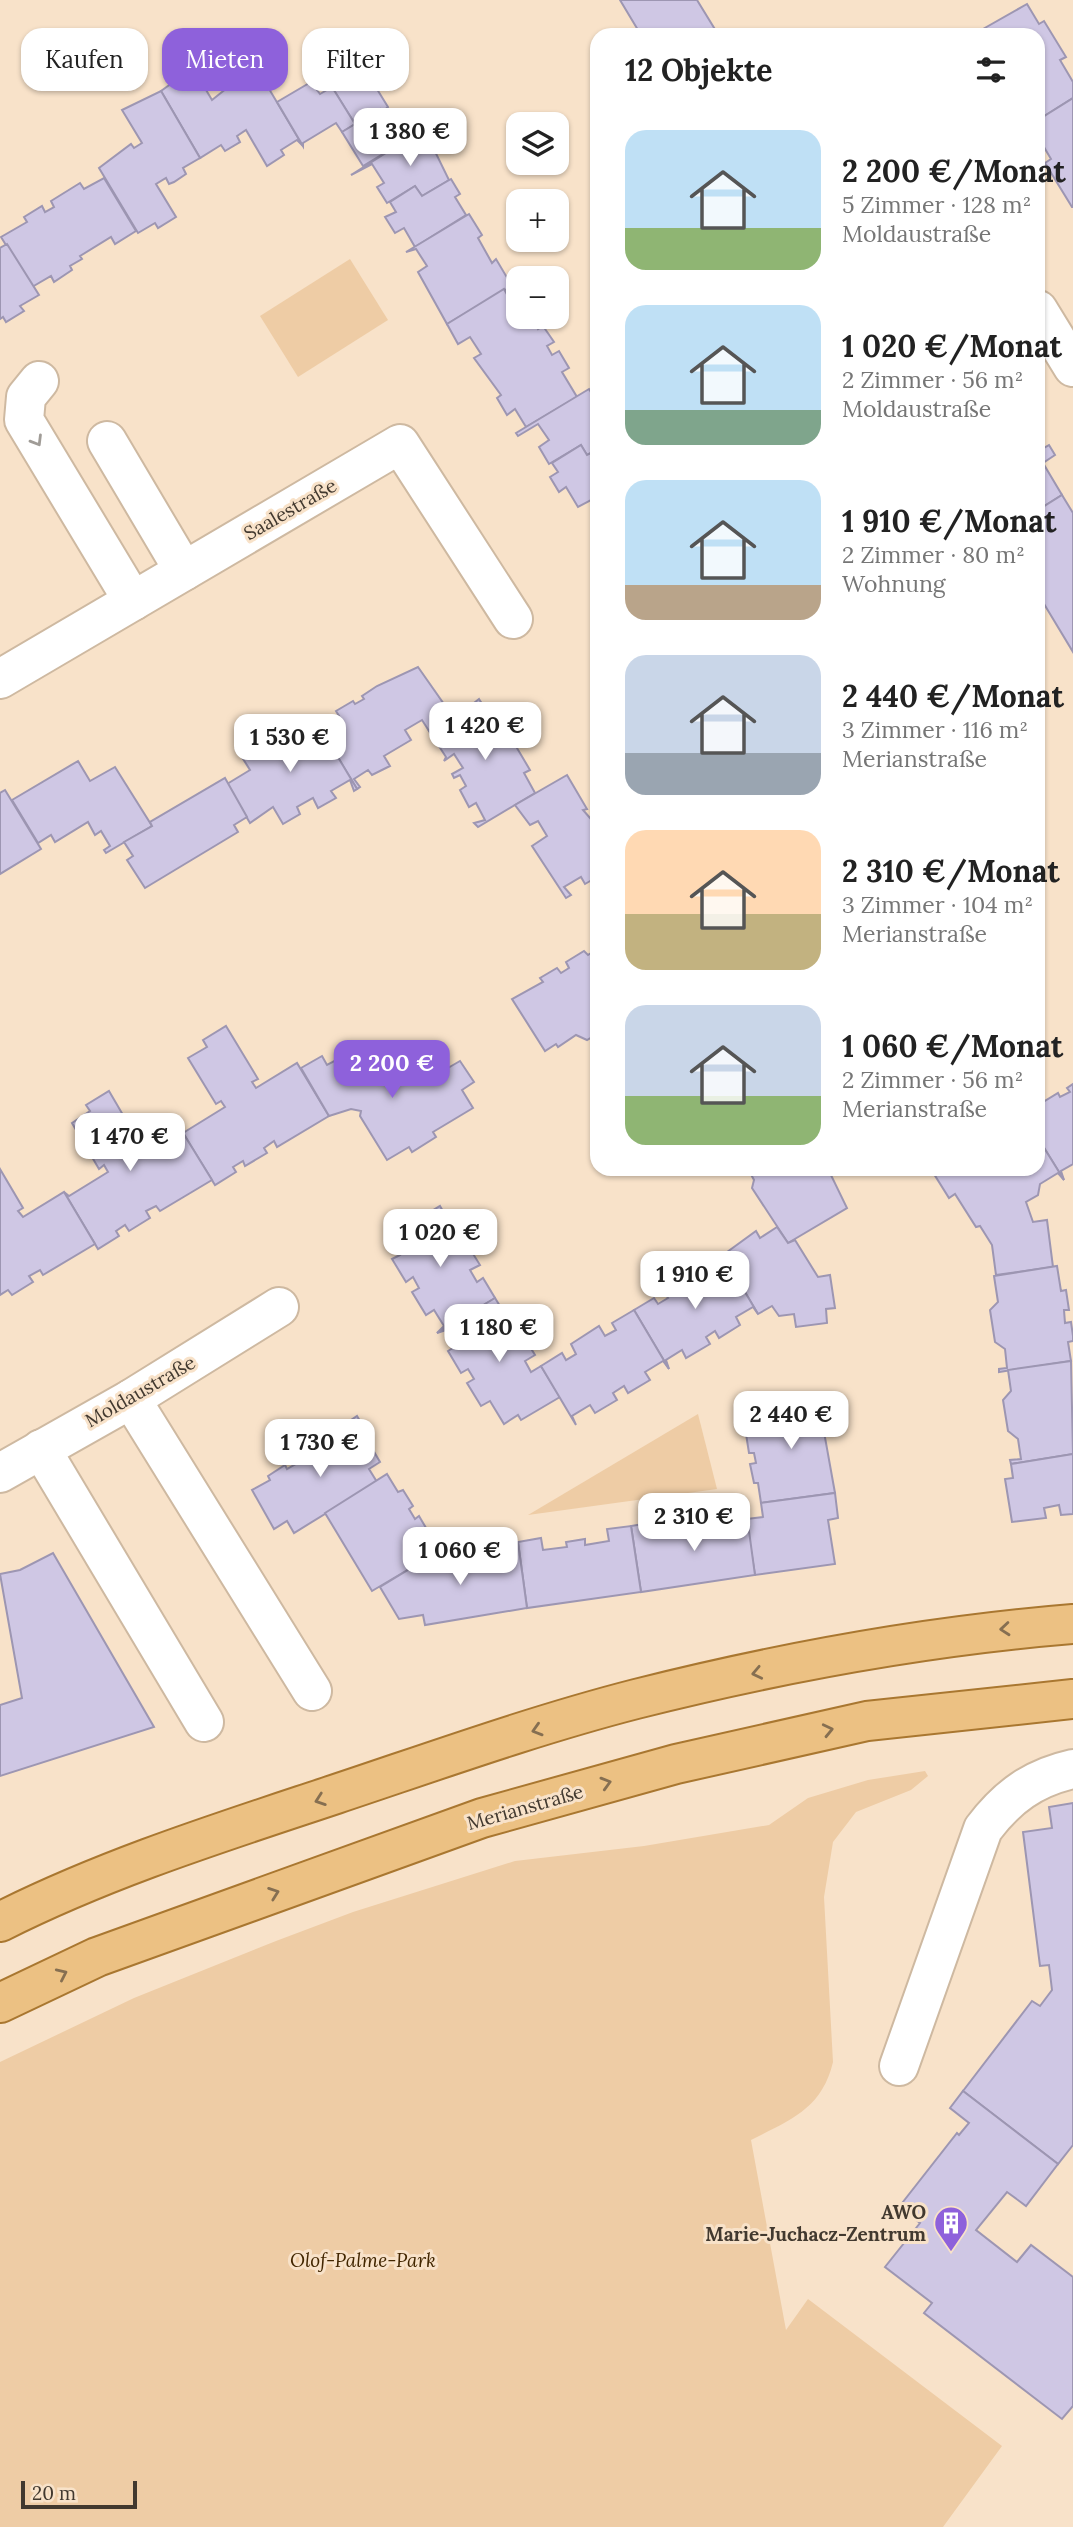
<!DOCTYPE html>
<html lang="de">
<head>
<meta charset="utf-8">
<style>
  :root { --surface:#fff; --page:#f6f6f6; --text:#222; --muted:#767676; --accent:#8e61db }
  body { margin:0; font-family:Lora,serif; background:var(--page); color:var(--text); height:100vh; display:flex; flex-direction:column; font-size:26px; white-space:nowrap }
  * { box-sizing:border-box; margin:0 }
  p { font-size:23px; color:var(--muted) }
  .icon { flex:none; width:38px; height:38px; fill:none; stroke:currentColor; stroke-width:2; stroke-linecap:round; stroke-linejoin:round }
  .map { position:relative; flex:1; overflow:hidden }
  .details { position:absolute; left:590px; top:28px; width:455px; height:1148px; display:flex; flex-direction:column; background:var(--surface); border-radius:21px; box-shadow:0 2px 5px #0004 }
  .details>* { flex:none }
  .top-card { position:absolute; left:21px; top:28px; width:464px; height:63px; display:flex; gap:14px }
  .tools { position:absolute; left:506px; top:112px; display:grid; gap:14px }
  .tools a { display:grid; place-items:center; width:63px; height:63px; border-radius:14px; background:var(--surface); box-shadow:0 2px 5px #0004; font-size:35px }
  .scale { position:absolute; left:21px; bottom:18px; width:116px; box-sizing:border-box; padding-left:7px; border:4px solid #42392f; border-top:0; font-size:19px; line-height:24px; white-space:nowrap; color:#42392f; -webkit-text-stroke:5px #f8e2c9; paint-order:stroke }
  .price { position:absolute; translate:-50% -60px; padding:0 16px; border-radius:14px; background:#fff; color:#222; font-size:23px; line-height:46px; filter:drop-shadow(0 2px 4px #0008) }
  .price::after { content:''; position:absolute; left:50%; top:42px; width:21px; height:16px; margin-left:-10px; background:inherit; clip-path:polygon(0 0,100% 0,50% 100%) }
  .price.on { background:var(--accent); color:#fff }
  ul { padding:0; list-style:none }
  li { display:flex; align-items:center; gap:21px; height:175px; padding:0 35px }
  li span { display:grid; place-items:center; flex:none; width:196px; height:140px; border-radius:21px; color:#555 }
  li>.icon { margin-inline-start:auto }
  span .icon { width:84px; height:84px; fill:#fffc; stroke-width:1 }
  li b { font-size:30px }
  h2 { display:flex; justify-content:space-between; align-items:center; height:84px; padding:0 35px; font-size:30px }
  .chip { padding:0 24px; border-radius:21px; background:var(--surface); box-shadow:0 2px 5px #0004; font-size:24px; line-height:63px }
  .chip.on { background:var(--accent); color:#fff }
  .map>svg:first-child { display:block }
  .green { fill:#eecca5 }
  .building { fill:#cfc7e4; stroke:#9d96b2; stroke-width:2 }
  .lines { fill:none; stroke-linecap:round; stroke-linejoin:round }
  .minor-casing { stroke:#ceb9a1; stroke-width:42 }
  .major-casing { stroke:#a97730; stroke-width:42 }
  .minor { stroke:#fff; stroke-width:38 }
  .major { stroke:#ecc183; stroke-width:38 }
  .oneway { stroke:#a09c97 }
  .oneway2 { stroke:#866f51 }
  .labels { text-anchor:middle; stroke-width:6; stroke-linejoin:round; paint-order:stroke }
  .street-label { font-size:19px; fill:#42392f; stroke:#f8e2c9 }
  .poi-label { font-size:19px; font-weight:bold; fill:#42392f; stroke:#f8e2c9; text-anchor:end }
  .park-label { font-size:19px; font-style:italic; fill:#422600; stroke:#f8e2c9 }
</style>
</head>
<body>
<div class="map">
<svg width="1073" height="2527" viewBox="0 0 1073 2527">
  <rect width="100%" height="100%" fill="#f8e2c9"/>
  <g class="green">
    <polygon points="350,259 388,320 298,377 260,316"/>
    <polygon points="698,1414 717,1489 528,1515"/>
    <path d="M925,1771L928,1776L911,1790L856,1812L833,1842L824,1897L833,2062C822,2109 790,2120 751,2140L786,2330L808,2299L1002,2446L943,2527H0V2062L134,1998L276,1941L353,1912L515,1861L644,1846L769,1825L808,1798L868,1780Z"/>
  </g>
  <g class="building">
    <polygon points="620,0 697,0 716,31 710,35 641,35"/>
    <polygon points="1027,4 1039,24 1044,21 1066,57 1060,60 1073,82 1073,98 1038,120 1038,35 987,35 983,29"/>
    <polygon points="193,68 212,100 237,80 239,84 259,72 303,146 297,140 281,150 284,155 267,166 246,130 237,136 240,142 225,151 221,145 200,158 161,91"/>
    <polygon points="364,68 388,107 382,112 380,109 355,124 332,87"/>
    <polygon points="311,82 320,94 332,87 355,124 342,132 336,123 303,143 303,146 277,102"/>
    <polygon points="161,91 200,158 183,168 186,174 174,182 169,184 166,178 156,184 176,217 158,228 155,223 138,233 99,168 131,144 134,148 142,143 122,110"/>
    <polygon points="1073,98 1073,207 1072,207 1045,163 1051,159 1038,137 1038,120"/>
    <polygon points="380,109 401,143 363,166 342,132"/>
    <polygon points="424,129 449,180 422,196 415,186 387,203 377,187 384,183 372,164 351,175"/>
    <polygon points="104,178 136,231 115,244 111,237 80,256 82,259 70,266 72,270 54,282 51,276 32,287 1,237 27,222 24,217 42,206 45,212 54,207 51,201 80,183 84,189"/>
    <polygon points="451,179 460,194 455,197 466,215 415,247 404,228 395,233 385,217 396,212 390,202 415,186 422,196"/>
    <polygon points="469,214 482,235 478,238 492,263 496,259 512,286 447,324 418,272 427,266 416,249 406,252"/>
    <polygon points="7,244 39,295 20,306 24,311 6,322 3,317 0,319 0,248"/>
    <polygon points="504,289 514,307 518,304 518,317 531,317 538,329 543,326 554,342 547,346 552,355 559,351 569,368 562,372 577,397 526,427 515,409 507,415 497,398 501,395 474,358 481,354 470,337 458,344 447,324"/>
    <polygon points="589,389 597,402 597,450 587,455 581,445 549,464 539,447 549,440 538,424 518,436 516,433"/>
    <polygon points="581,445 587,455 597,450 597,497 578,507 566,487 559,492 550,477 558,472 552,463"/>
    <polygon points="1049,445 1055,455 1043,463 1062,495 1038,510 1038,451"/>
    <polygon points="1062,495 1073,513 1073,652 1038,594 1038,510"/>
    <polygon points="418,667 453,717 429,731 422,720 405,730 411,740 384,756 390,766 372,775 368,770 354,779 360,787 357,789 322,731 341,719 336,711 353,701 355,704 364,699 362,696 377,686"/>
    <polygon points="479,699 499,731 505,727 514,743 530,770 524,773 535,793 478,827 474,823 485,820 476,803 469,807 460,790 466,786 460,775 454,778 452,774 463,768 454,754 444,761 446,757 429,731 454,719"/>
    <polygon points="314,717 357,789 354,791 350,780 331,791 336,798 318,808 313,798 297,807 300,814 283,824 273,807 250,823 227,784 250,770 240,754 264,740 273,752 281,747 274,736"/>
    <polygon points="78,761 90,781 115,767 152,826 106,853 104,850 110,846 101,831 95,835 88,822 55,842 51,835 38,843 12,800"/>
    <polygon points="567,775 587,809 583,810 597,826 597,877 585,884 581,877 564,887 571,895 566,898 532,846 547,836 538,821 530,825 515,805"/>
    <polygon points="225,778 247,817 234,825 238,832 145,888 127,860 133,856 124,842 152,826 150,822"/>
    <polygon points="5,790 41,849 0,874 0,793"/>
    <polygon points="597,949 597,1034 587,1040 576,1035 558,1047 556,1044 545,1051 512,999 543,982 540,978 557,968 561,973 569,968 566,962 584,951 588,955"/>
    <polygon points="226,1026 258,1079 252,1082 256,1088 297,1063 329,1116 277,1147 274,1141 264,1148 267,1153 245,1166 243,1161 233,1167 236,1172 215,1185 183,1133 225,1107 221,1101 216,1104 188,1058 207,1047 203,1040"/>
    <polygon points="322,1056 327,1065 340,1058 372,1066 373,1062 390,1066 389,1071 401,1074 402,1069 429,1079 460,1061 474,1082 462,1090 473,1108 433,1132 436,1137 412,1152 409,1147 387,1160 360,1116 361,1111 351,1109 329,1116 301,1068"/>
    <polygon points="1073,1084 1073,1164 1061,1171 1064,1180 1038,1138 1038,1111 1042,1109 1040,1104 1058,1093 1060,1097 1070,1092 1067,1088"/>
    <polygon points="109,1091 140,1144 136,1146 140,1153 180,1128 212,1180 160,1211 156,1206 146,1211 150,1218 129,1231 125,1225 116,1231 119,1236 98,1249 64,1192 69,1196 108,1172 104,1165 99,1169 72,1123 90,1111 86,1105"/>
    <polygon points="1038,1138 1064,1180 1058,1173 1040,1184 1038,1195 1026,1202 1033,1222 1047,1220 1053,1267 996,1275 992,1245 980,1226 976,1227 955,1194 949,1198 934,1174 943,1169 1038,1169"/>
    <polygon points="0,1169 23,1208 18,1211 23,1217 64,1192 95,1244 43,1275 40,1270 29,1276 33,1282 12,1295 8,1290 0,1295"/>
    <polygon points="748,1169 829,1171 847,1208 788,1243 752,1188 754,1180"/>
    <polygon points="440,1206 452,1227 446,1231 453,1241 462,1236 480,1265 470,1270 477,1282 483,1278 495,1298 437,1333 444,1326 434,1310 426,1315 412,1292 419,1288 413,1277 406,1282 392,1259 400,1255 389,1237"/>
    <polygon points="777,1227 788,1243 795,1240 818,1277 830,1275 835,1308 826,1309 827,1323 796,1327 794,1314 779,1316 772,1306 758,1314 723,1255 756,1231 760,1238"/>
    <polygon points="723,1255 758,1314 753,1307 736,1317 740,1325 719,1338 715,1331 706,1337 710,1344 686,1358 682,1350 666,1360 669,1369 634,1310 654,1298 658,1304 668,1298 662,1289 691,1271 697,1280 707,1275 703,1268"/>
    <polygon points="1057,1266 1061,1291 1066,1290 1069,1310 1064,1310 1065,1323 1071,1322 1073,1336 1073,1341 1068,1342 1071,1361 999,1372 999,1369 1007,1368 1005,1349 995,1342 990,1310 998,1302 994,1276"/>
    <polygon points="495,1298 508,1319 502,1323 508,1332 517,1326 535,1355 525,1361 531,1372 541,1366 560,1397 521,1420 518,1415 504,1424 490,1401 481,1406 467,1383 474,1379 468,1369 461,1373 448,1351 456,1346 446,1330 437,1333"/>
    <polygon points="634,1310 669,1369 663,1361 645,1372 650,1380 628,1393 624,1386 613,1393 617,1400 595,1413 590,1405 572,1416 576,1425 541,1366 562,1353 566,1360 576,1354 571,1344 599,1326 605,1336 616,1330 612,1323"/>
    <polygon points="1071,1361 1073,1454 1011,1464 1010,1460 1021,1459 1018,1439 1008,1431 1003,1400 1011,1391 1008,1370"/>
    <polygon points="829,1395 832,1415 823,1416 824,1432 835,1493 761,1503 758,1483 754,1483 750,1464 756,1463 754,1453 749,1453 746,1434 751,1432 748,1411 810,1403 809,1398"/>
    <polygon points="357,1416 366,1431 363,1433 380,1462 369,1469 377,1482 294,1533 287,1521 274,1529 252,1490 270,1480 268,1476 285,1465 287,1469 316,1452 313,1446"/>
    <polygon points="1073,1454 1073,1514 1061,1515 1059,1505 1044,1508 1046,1518 1012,1522 1005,1479 1013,1478 1011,1464"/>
    <polygon points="387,1474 398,1492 403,1490 413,1506 409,1509 415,1519 419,1516 429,1533 425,1536 436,1553 372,1591 325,1513"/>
    <polygon points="835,1493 838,1518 828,1520 835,1564 755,1575 746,1519 763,1517 761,1503"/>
    <polygon points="746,1509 755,1575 641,1592 631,1526 655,1522 657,1535 681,1531 680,1525 698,1522 699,1528 723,1524 721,1512"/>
    <polygon points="631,1526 641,1592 527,1608 518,1542 541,1538 543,1550 567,1547 566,1542 585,1539 585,1545 609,1541 607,1529"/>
    <polygon points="518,1542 527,1608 425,1625 423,1615 399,1619 380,1587 436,1553 443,1565 454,1564 453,1558 471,1556 471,1561 496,1557 494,1545"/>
    <polygon points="53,1553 154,1727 0,1776 0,1705 22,1698 0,1574 20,1570"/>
    <polygon points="1073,1803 1073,2145 1058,2164 963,2091 1032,2001 1040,2006 1052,1990 1049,1965 1040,1966 1023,1832 1052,1828 1049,1807"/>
    <polygon points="963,2091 1058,2164 1026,2206 1007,2192 976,2230 1017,2262 1031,2245 1073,2277 1073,2406 1062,2419 924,2313 932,2303 885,2267 920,2223 899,2207 957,2133 959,2135 969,2123 950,2108"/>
  </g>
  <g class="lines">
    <g class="minor-casing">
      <g id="minor">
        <polyline points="1038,310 1073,367"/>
        <polyline points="39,381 26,397 24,420 133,601"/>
        <polyline points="107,441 184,571"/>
        <polyline points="0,679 400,444 513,619"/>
        <polyline points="131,1399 312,1691"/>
        <polyline points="41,1449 204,1722"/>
        <polyline points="0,1473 131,1399 279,1307"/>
        <path d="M899,2066L983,1829C1007,1797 1033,1778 1073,1769"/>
      </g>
    </g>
    <g class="major-casing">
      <g id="major">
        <path d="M0,1922C107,1868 222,1832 336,1794C435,1761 535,1725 636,1699C779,1663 926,1636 1073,1624"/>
        <polyline points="0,2003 97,1957 482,1818 676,1764 867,1721 1073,1699"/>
      </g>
    </g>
    <use href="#minor" class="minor"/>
    <use href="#major" class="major"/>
  </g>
  <defs><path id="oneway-chevron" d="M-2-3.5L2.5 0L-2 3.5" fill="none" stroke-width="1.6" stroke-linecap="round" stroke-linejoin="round" transform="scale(1.75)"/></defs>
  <use class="oneway" href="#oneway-chevron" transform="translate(37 441) rotate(59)"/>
  <g class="oneway2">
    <use href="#oneway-chevron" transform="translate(1005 1629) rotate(175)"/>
    <use href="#oneway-chevron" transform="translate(757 1673) rotate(168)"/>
    <use href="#oneway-chevron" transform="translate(537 1730) rotate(163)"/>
    <use href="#oneway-chevron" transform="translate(828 1730) rotate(-13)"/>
    <use href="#oneway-chevron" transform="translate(606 1783) rotate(-16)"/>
    <use href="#oneway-chevron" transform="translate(320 1800) rotate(161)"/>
    <use href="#oneway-chevron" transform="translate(274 1893) rotate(-20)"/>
    <use href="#oneway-chevron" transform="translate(62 1974) rotate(-25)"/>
  </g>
  <defs>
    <g id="building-pin" transform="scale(1.75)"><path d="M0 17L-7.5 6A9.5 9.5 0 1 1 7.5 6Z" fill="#8e61db" stroke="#f8e2c9"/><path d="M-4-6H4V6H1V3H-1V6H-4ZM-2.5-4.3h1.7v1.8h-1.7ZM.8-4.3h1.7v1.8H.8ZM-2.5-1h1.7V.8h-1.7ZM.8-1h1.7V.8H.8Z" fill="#fff"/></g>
  </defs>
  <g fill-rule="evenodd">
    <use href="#building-pin" x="951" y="2223"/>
  </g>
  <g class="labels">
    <g class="street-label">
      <text transform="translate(290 509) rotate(-30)" y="7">Saalestraße</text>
      <text transform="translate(140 1391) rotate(-30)" y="7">Moldaustraße</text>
      <text transform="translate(525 1807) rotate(-16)" y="7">Merianstraße</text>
    </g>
    <g class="poi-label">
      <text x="926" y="2219">AWO<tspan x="926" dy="22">Marie-Juchacz-Zentrum</tspan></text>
    </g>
    <g class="park-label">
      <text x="363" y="2267">Olof-Palme-Park</text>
    </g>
  </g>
</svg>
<div class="tools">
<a><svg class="icon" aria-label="layers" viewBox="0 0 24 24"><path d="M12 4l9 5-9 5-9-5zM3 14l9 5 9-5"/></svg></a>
<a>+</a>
<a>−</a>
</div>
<div class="scale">20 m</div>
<b class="price" style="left:410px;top:168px">1 380 €</b>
<b class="price" style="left:485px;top:762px">1 420 €</b>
<b class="price" style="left:290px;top:774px">1 530 €</b>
<b class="price on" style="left:392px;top:1100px">2 200 €</b>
<b class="price" style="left:130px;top:1173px">1 470 €</b>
<b class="price" style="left:440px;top:1269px">1 020 €</b>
<b class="price" style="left:695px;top:1311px">1 910 €</b>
<b class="price" style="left:499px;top:1364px">1 180 €</b>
<b class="price" style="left:791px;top:1451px">2 440 €</b>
<b class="price" style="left:320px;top:1479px">1 730 €</b>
<b class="price" style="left:694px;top:1553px">2 310 €</b>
<b class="price" style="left:460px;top:1587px">1 060 €</b>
<div class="top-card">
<a class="chip">Kaufen</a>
<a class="chip on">Mieten</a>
<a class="chip">Filter</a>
</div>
<section class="details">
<h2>12 Objekte<svg class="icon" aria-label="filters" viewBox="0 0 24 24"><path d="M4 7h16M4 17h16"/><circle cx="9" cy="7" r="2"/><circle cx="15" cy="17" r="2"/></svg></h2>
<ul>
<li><span style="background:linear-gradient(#bfe0f5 70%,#8fb573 0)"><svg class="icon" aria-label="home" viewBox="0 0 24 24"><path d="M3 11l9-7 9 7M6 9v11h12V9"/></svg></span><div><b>2 200 €/Monat</b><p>5 Zimmer · 128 m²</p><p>Moldaustraße</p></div></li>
<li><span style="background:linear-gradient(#bfe0f5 75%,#7fa58c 0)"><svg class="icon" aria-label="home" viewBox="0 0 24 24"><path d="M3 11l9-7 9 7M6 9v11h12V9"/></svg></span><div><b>1 020 €/Monat</b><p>2 Zimmer · 56 m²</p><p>Moldaustraße</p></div></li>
<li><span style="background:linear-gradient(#bfe0f5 75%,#b9a48a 0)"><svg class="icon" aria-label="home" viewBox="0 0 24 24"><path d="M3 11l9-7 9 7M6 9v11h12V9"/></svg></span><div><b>1 910 €/Monat</b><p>2 Zimmer · 80 m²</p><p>Wohnung</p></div></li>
<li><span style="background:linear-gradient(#c9d6e8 70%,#9aa5b1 0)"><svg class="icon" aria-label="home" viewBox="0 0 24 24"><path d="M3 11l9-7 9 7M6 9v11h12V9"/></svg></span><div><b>2 440 €/Monat</b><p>3 Zimmer · 116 m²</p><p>Merianstraße</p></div></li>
<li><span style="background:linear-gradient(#ffd9b3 60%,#c2b280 0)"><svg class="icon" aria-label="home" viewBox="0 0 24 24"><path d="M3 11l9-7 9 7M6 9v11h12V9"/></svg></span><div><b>2 310 €/Monat</b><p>3 Zimmer · 104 m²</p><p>Merianstraße</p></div></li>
<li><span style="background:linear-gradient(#c9d6e8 65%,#8fb573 0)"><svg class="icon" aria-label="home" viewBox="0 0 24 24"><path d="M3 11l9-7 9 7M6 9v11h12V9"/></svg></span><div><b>1 060 €/Monat</b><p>2 Zimmer · 56 m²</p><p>Merianstraße</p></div></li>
</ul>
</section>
</div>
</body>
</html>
